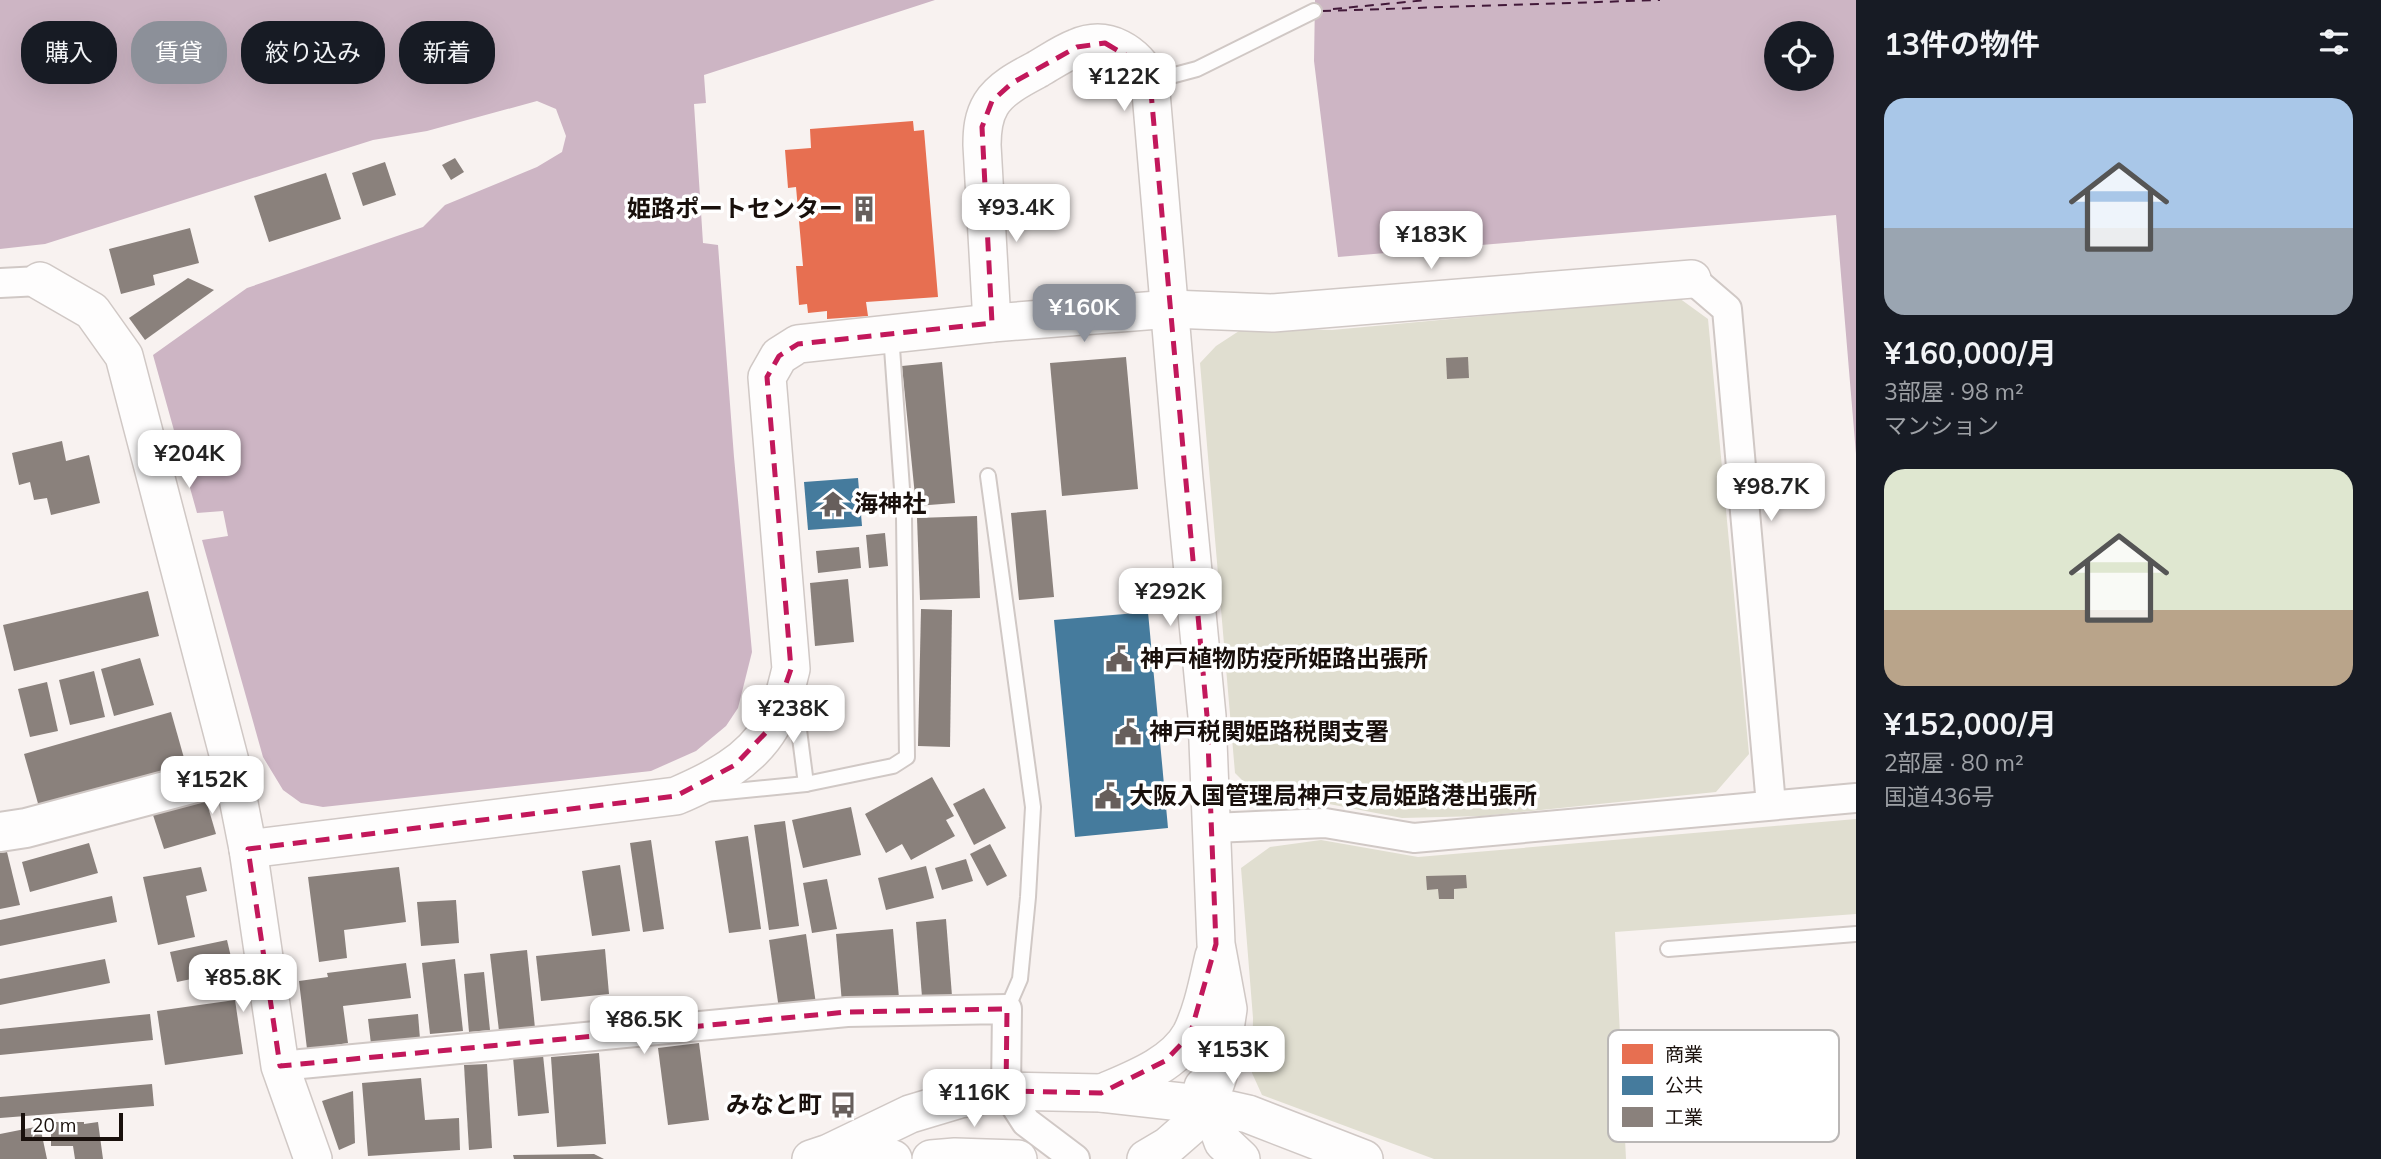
<!DOCTYPE html>
<html lang="ja">
<head>
<meta charset="utf-8">
<style>
  :root { --surface:#171b24; --page:#242831; --text:#f1f3f6; --muted:#9ea1a6; --accent:#8c9099 }
  body { margin:0; font-family:Mulish,"Noto Sans JP",sans-serif; background:var(--page); color:var(--text); height:100vh; display:flex; flex-direction:column; font-size:26px; white-space:nowrap }
  * { box-sizing:border-box; margin:0 }
  p { font-size:23px; color:var(--muted) }
  .icon { flex:none; width:38px; height:38px; fill:none; stroke:currentColor; stroke-width:2; stroke-linecap:round; stroke-linejoin:round }
  .map { position:relative; flex:1; overflow:hidden }
  .drawer { display:flex; flex-direction:column; background:var(--surface); width:525px }
  .drawer>* { flex:none }
  .top-card { position:absolute; left:21px; top:21px; width:665px; height:63px; display:flex; gap:14px }
  .buttons { position:absolute; left:1764px; top:21px; display:grid; gap:14px }
  .buttons a { display:grid; place-items:center; width:70px; height:70px; border-radius:50%; background:var(--surface); box-shadow:0 7px 28px #0002; font-size:35px }
  .scale { position:absolute; left:21px; bottom:18px; width:102px; box-sizing:border-box; padding-left:7px; border:4px solid #19100c; border-top:0; font-size:19px; line-height:24px; white-space:nowrap; color:#19100c; -webkit-text-stroke:5px #fff; paint-order:stroke }
  .price { position:absolute; translate:-50% -60px; padding:0 16px; border-radius:14px; background:#fff; color:#222; font-size:23px; line-height:46px; filter:drop-shadow(0 2px 4px #0008) }
  .price::after { content:''; position:absolute; left:50%; top:42px; width:21px; height:16px; margin-left:-10px; background:inherit; clip-path:polygon(0 0,100% 0,50% 100%) }
  .price.selected { background:var(--accent); color:#fff }
  ul { padding:0; list-style:none }
  li { display:grid; align-content:center; gap:14px; height:371px; padding:0 28px }
  li span { display:grid; place-items:center; height:217px; border-radius:21px; color:#555 }
  li>.icon { margin-inline-start:auto }
  span .icon { width:126px; height:126px; fill:#fffc; stroke-width:1 }
  li b { font-size:30px }
  h2 { display:flex; justify-content:space-between; align-items:center; height:84px; padding:0 28px; font-size:30px }
  .pill { padding:0 24px; border-radius:28px; background:var(--surface); box-shadow:0 7px 28px #0002; font-size:24px; line-height:63px }
  .pill.selected { background:var(--accent); color:#fff }
  main { display:flex; flex:1; min-height:0 }
  .map>svg:first-child { display:block }
  .green { fill:#e0ded0 }
  .water { fill:#cdb5c4; fill-rule:evenodd }
  .shops { fill:#e76f51 }
  .public { fill:#457b9d }
  .industry { fill:#8a817c }
  .lines { fill:none; stroke-linecap:round; stroke-linejoin:round }
  .ferry { stroke:#421939; stroke-width:2; stroke-dasharray:9 7; stroke-linecap:butt }
  .service-casing { stroke:#d0c8c5; stroke-width:18 }
  .minor-casing { stroke:#d0c8c5; stroke-width:32 }
  .tertiary-casing { stroke:#d0c8c5; stroke-width:40 }
  .trunk-casing { stroke:#d0c8c5; stroke-width:42 }
  .service { stroke:#fefdfd; stroke-width:14 }
  .minor { stroke:#fefdfd; stroke-width:28 }
  .tertiary { stroke:#fefdfd; stroke-width:37 }
  .trunk { stroke:#fefdfd; stroke-width:38 }
  .marked { fill:none; stroke:#c2185b; stroke-width:5; stroke-dasharray:14 9; stroke-linejoin:round }
  .labels { text-anchor:middle; stroke-width:7; stroke-linejoin:round; paint-order:stroke }
  .poi-label { font-size:24px; font-weight:bold; fill:#19100c; stroke:#fff; text-anchor:start }
  .key { fill:#fff; stroke:#bab7b6; stroke-width:2 }
  .key-label { font-size:19px; fill:#19100c }
</style>
</head>
<body>
<main>
<div class="map">
<svg width="1856" height="1159" viewBox="0 0 1856 1159">
  <rect width="100%" height="100%" fill="#f8f2f0"/>
  <g class="green">
    <polygon points="1679,298 1708,319 1749,754 1716,792 1482,816 1402,818 1329,804 1270,808 1235,773 1200,363 1216,346 1239,331 1257,328 1332,330"/>
    <polygon points="1856,819 1856,914 1615,932 1626,1159 1434,1159 1262,1095 1252,1073 1253,1018 1241,868 1270,847 1321,840 1418,857"/>
  </g>
  <g class="water">
    <polygon points="0,0 935,0 704,75 706,103 694,104 703,243 718,245 734,457 752,652 738,708 726,726 696,751 651,771 323,807 301,803 283,790 263,757 202,540 228,536 223,511 197,513 153,355 247,288 423,227 445,205 537,167 562,152 566,136 556,109 537,101 427,131 373,140 45,244 0,249"/>
    <path d="M1315,0H1856V454L1836,215L1338,257L1314,61ZM1776,33H1822V79H1776Z"/>
  </g>
  <polygon class="shops" points="913,121 914,131 924,130 938,297 866,302 868,316 827,319 827,311 808,313 807,304 799,305 796,266 803,266 796,187 788,188 785,150 811,148 810,129"/>
  <g class="public">
    <polygon points="858,478 862,526 808,530 804,482"/>
    <polygon points="1148,612 1168,828 1075,837 1054,620"/>
  </g>
  <g class="industry">
    <polygon points="455,158 464,172 451,180 442,165"/>
    <polygon points="385,162 396,195 363,206 352,173"/>
    <polygon points="326,173 341,219 269,242 254,196"/>
    <polygon points="190,228 199,263 153,275 155,285 121,294 109,249"/>
    <polygon points="188,278 214,290 145,340 129,318"/>
    <polygon points="1126,357 1138,489 1062,496 1050,363"/>
    <polygon points="1468,357 1469,378 1447,379 1446,358"/>
    <polygon points="942,362 955,503 916,506 902,366"/>
    <polygon points="62,441 66,461 89,455 100,503 51,515 47,498 34,500 30,482 19,485 12,453"/>
    <polygon points="1046,510 1054,597 1019,600 1011,513"/>
    <polygon points="977,516 980,598 920,600 917,518"/>
    <polygon points="885,533 888,566 869,568 866,535"/>
    <polygon points="859,547 861,568 818,573 816,551"/>
    <polygon points="848,579 854,642 815,646 810,583"/>
    <polygon points="148,591 159,636 14,671 3,625"/>
    <polygon points="921,609 952,610 950,747 918,746"/>
    <polygon points="140,658 154,705 114,716 101,669"/>
    <polygon points="94,671 105,717 70,725 59,680"/>
    <polygon points="47,682 58,731 30,737 18,689"/>
    <polygon points="171,712 186,765 39,807 24,754"/>
    <polygon points="932,777 954,816 946,820 955,836 911,860 902,844 886,853 865,814"/>
    <polygon points="984,788 1006,828 974,845 953,804"/>
    <polygon points="206,800 216,834 164,849 153,815"/>
    <polygon points="851,807 861,855 803,868 792,820"/>
    <polygon points="785,821 799,926 769,930 754,825"/>
    <polygon points="748,836 761,929 729,933 715,841"/>
    <polygon points="651,840 664,929 643,932 630,843"/>
    <polygon points="89,843 98,873 30,892 22,862"/>
    <polygon points="990,844 1007,876 987,886 970,854"/>
    <polygon points="7,852 20,905 0,909 0,853"/>
    <polygon points="966,859 973,881 942,890 935,868"/>
    <polygon points="620,865 630,931 592,936 582,871"/>
    <polygon points="926,866 934,898 886,910 878,878"/>
    <polygon points="201,867 207,891 186,896 195,937 158,945 143,877"/>
    <polygon points="399,867 406,922 344,930 347,958 319,962 308,877"/>
    <polygon points="1466,875 1467,888 1454,889 1454,899 1439,899 1438,889 1427,890 1426,876"/>
    <polygon points="827,879 837,929 812,933 803,883"/>
    <polygon points="112,896 117,922 0,946 0,920"/>
    <polygon points="456,900 459,943 421,946 417,902"/>
    <polygon points="946,919 952,996 922,997 916,922"/>
    <polygon points="893,929 899,998 842,1003 836,934"/>
    <polygon points="806,934 816,1004 779,1009 769,940"/>
    <polygon points="227,940 234,970 177,982 170,952"/>
    <polygon points="605,949 609,994 541,1001 536,956"/>
    <polygon points="527,950 535,1028 499,1031 490,954"/>
    <polygon points="105,959 110,983 0,1005 0,979"/>
    <polygon points="455,959 463,1031 430,1034 422,963"/>
    <polygon points="406,963 411,998 343,1006 348,1043 307,1049 299,981 328,977 327,973"/>
    <polygon points="484,972 490,1030 469,1032 464,974"/>
    <polygon points="235,1000 243,1054 165,1065 157,1011"/>
    <polygon points="150,1014 153,1040 0,1055 0,1029"/>
    <polygon points="418,1014 420,1039 371,1044 368,1019"/>
    <polygon points="699,1043 709,1120 668,1125 658,1048"/>
    <polygon points="599,1053 606,1144 557,1147 551,1057"/>
    <polygon points="543,1055 549,1113 518,1116 513,1057"/>
    <polygon points="487,1064 492,1148 469,1150 464,1065"/>
    <polygon points="421,1078 425,1120 459,1118 460,1150 368,1156 362,1083"/>
    <polygon points="152,1084 154,1106 0,1118 0,1097"/>
    <polygon points="353,1091 355,1143 339,1150 322,1101"/>
    <polygon points="51,1122 84,1122 84,1124 98,1122 103,1159 75,1159 73,1146 51,1146"/>
    <polygon points="40,1126 47,1159 0,1159 0,1134"/>
    <polygon points="594,1154 604,1159 514,1159 513,1155"/>
  </g>
  <g class="lines">
    <g class="ferry">
      <polyline points="1333,9 1427,0"/>
      <polyline points="1322,11 1660,0"/>
    </g>
    <g class="service-casing">
      <g id="service">
        <polyline points="1152,81 1197,69 1314,11"/>
        <polyline points="988,476 1033,807 1028,897 1020,979 1007,1009"/>
        <polyline points="795,699 806,784"/>
        <polyline points="705,794 806,784 893,766 907,757 904,517 891,334"/>
        <polyline points="1668,949 1856,934"/>
      </g>
    </g>
    <g class="minor-casing">
      <g id="minor">
        <polyline points="1692,279 1727,309 1771,805"/>
        <polyline points="0,283 40,281"/>
        <polyline points="1213,828 1325,823 1414,838 1856,798"/>
        <polyline points="280,1066 847,1012 1007,1009 1006,1091 1026,1122 1075,1159"/>
      </g>
    </g>
    <g class="tertiary-casing">
      <g id="tertiary">
        <polyline points="40,281 92,311 124,356 233,773 248,849 280,1066 313,1159"/>
        <path d="M992,323L982,145C982,131 983,117 991,104C1001,88 1021,78 1038,69C1050,62 1063,53 1076,48C1108,34 1136,53 1150,81L1184,479L1207,716L1216,944L1228,1009L1218,1076L1208,1105L1192,1125L1168,1146L1146,1159"/>
        <path d="M248,849L676,796C713,780 750,762 771,726C782,709 786,688 791,669L767,377L779,356L798,344L992,323L1171,309L1273,313L1692,279"/>
        <polyline points="1203,1087 1223,1142 1241,1159"/>
        <path d="M1102,1093C1132,1080 1174,1065 1191,1034C1203,1010 1208,981 1214,956"/>
        <polyline points="830,1153 893,1159"/>
        <polyline points="811,1159 829,1153 910,1114 960,1099 1006,1091 1101,1093 1208,1105 1248,1114 1364,1159"/>
        <polyline points="931,1159 955,1157 1018,1159"/>
      </g>
    </g>
    <g class="trunk-casing">
      <polyline id="trunk" points="0,832 26,828 233,773"/>
    </g>
    <use href="#service" class="service"/>
    <use href="#minor" class="minor"/>
    <use href="#tertiary" class="tertiary"/>
    <use href="#trunk" class="trunk"/>
  </g>
  <path class="marked" d="M1105,43L1142,65L1150,81L1207,716L1216,944L1190,1035L1165,1061L1101,1093L1006,1091L1007,1009L847,1012L280,1066L248,849L676,796L735,765L771,727L791,669L767,377L779,356L798,344L992,323L982,127L992,101L1012,83L1077,47Z"/>
  <defs>
    <g id="building-bare" transform="scale(2.1)"><path d="M-4-6H4V6H1V3H-1V6H-4ZM-2.5-4.3h1.7v1.8h-1.7ZM.8-4.3h1.7v1.8H.8ZM-2.5-1h1.7V.8h-1.7ZM.8-1h1.7V.8H.8Z" fill="#675f5c" stroke="#fff" stroke-width="2.5" paint-order="stroke"/></g>
    <g id="temple-bare" transform="scale(2.1)"><path d="M0-6L5-2H3V0L6.5 2.5H4V6H1.5V3h-3V6H-4V2.5H-6.5L-3 0V-2H-5Z" fill="#675f5c" stroke="#fff" stroke-width="2.5" paint-order="stroke"/></g>
    <g id="civic-bare" transform="scale(2.1)"><path d="M-.6-6.5H3V-4.5H.6V-3L4-1V1h2V6H-6V1h2V-1L-.6-3ZM-1.2 2.5V6h2.4V2.5Z" fill="#675f5c" stroke="#fff" stroke-width="2.5" paint-order="stroke"/></g>
    <g id="bus-bare" transform="scale(2.1)"><path d="M-5-6H5V4H4V6H2V4H-2V6H-4V4H-5ZM-3.5-4V0h7V-4ZM-3.5 1.2v1.5H-2V1.2ZM2 1.2v1.5H3.5V1.2Z" fill="#675f5c" stroke="#fff" stroke-width="2.5" paint-order="stroke"/></g>
  </defs>
  <g fill-rule="evenodd">
    <use href="#building-bare" x="864" y="209"/>
    <use href="#temple-bare" x="833" y="504"/>
    <use href="#civic-bare" x="1119" y="659"/>
    <use href="#civic-bare" x="1128" y="732"/>
    <use href="#civic-bare" x="1108" y="796"/>
    <use href="#bus-bare" x="843" y="1105"/>
  </g>
  <g class="labels">
    <g class="poi-label">
      <text x="843" y="217" text-anchor="end">姫路ポートセンター</text>
      <text x="854" y="512">海神社</text>
      <text x="1140" y="667">神戸植物防疫所姫路出張所</text>
      <text x="1149" y="740">神戸税関姫路税関支署</text>
      <text x="1129" y="804">大阪入国管理局神戸支局姫路港出張所</text>
      <text x="822" y="1113" text-anchor="end">みなと町</text>
    </g>
  </g>
  <rect x="1608" y="1030" width="231" height="112" rx="10" class="key"/>
  <rect x="1622" y="1044" width="31" height="20" fill="#e76f51"/>
  <rect x="1622" y="1076" width="31" height="19" fill="#457b9d"/>
  <rect x="1622" y="1107" width="31" height="20" fill="#8a817c"/>
  <g class="key-label">
    <text x="1665" y="1061">商業</text>
    <text x="1665" y="1092">公共</text>
    <text x="1665" y="1124">工業</text>
  </g>
</svg>
<div class="buttons">
<a><svg class="icon" aria-label="locate" viewBox="0 0 24 24"><circle cx="12" cy="12" r="6"/><path d="M12 2v4M12 18v4M2 12h4M18 12h4"/></svg></a>
</div>
<div class="scale">20 m</div>
<b class="price" style="left:1124px;top:113px">¥122K</b>
<b class="price" style="left:1016px;top:244px">¥93.4K</b>
<b class="price" style="left:1431px;top:271px">¥183K</b>
<b class="price selected" style="left:1084px;top:344px">¥160K</b>
<b class="price" style="left:189px;top:490px">¥204K</b>
<b class="price" style="left:1771px;top:523px">¥98.7K</b>
<b class="price" style="left:1170px;top:628px">¥292K</b>
<b class="price" style="left:793px;top:745px">¥238K</b>
<b class="price" style="left:212px;top:816px">¥152K</b>
<b class="price" style="left:243px;top:1014px">¥85.8K</b>
<b class="price" style="left:644px;top:1056px">¥86.5K</b>
<b class="price" style="left:1233px;top:1086px">¥153K</b>
<b class="price" style="left:974px;top:1129px">¥116K</b>
<div class="top-card">
<a class="pill">購入</a>
<a class="pill selected">賃貸</a>
<a class="pill">絞り込み</a>
<a class="pill">新着</a>
</div>
</div>
<section class="drawer">
<h2>13件の物件<svg class="icon" aria-label="filters" viewBox="0 0 24 24"><path d="M4 7h16M4 17h16"/><circle cx="9" cy="7" r="2"/><circle cx="15" cy="17" r="2"/></svg></h2>
<ul>
<li><span style="background:linear-gradient(#a9c7e8 60%,#9aa5b1 0)"><svg class="icon" aria-label="home" viewBox="0 0 24 24"><path d="M3 11l9-7 9 7M6 9v11h12V9"/></svg></span><div><b>¥160,000/月</b><p>3部屋 · 98 m²</p><p>マンション</p></div></li>
<li><span style="background:linear-gradient(#dfe7d0 65%,#b9a48a 0)"><svg class="icon" aria-label="home" viewBox="0 0 24 24"><path d="M3 11l9-7 9 7M6 9v11h12V9"/></svg></span><div><b>¥152,000/月</b><p>2部屋 · 80 m²</p><p>国道436号</p></div></li>
</ul>
</section>
</main>
</body>
</html>
